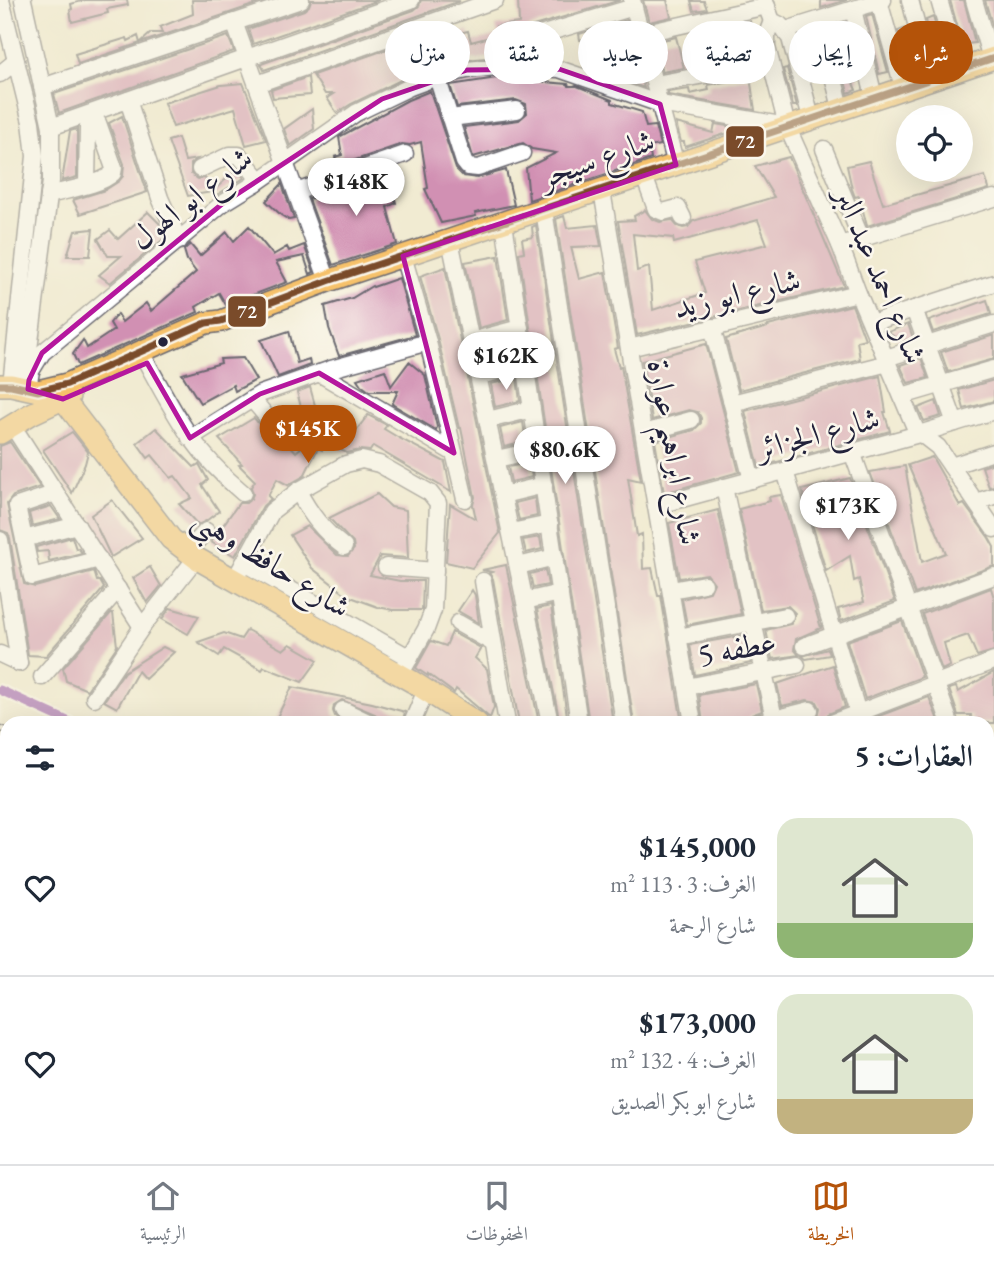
<!DOCTYPE html>
<html lang="ar">
<head>
<meta charset="utf-8">
<style>
  :root { --surface:#fff; --page:#f2f2f3; --text:#1f2937; --muted:#747a83; --line:#e0e1e3; --accent:#b45309 }
  body { margin:0; font-family:"EB Garamond",Amiri,serif; background:var(--page); color:var(--text); direction:rtl; height:100vh; display:flex; flex-direction:column; font-size:26px; white-space:nowrap }
  * { box-sizing:border-box; margin:0 }
  p { font-size:23px; color:var(--muted) }
  .icon { flex:none; width:38px; height:38px; fill:none; stroke:currentColor; stroke-width:2; stroke-linecap:round; stroke-linejoin:round }
  .map { position:relative; flex:1; overflow:hidden; direction:ltr }
  .sheet { position:absolute; left:0px; top:716px; width:994px; height:450px; display:flex; flex-direction:column; background:var(--surface); border-radius:21px 21px 0 0; box-shadow:0 7px 28px #0002; direction:rtl }
  .sheet>* { flex:none }
  .guide { position:absolute; left:21px; top:21px; width:952px; height:63px; direction:rtl; display:flex; gap:14px }
  .tools { position:absolute; left:896px; top:105px; display:grid; gap:14px }
  .tools a { display:grid; place-items:center; width:77px; height:77px; border-radius:50%; background:var(--surface); box-shadow:0 7px 28px #0002; font-size:35px }
  .price { position:absolute; translate:-50% -60px; padding:0 16px; border-radius:24px; background:#fff; color:#222; font-size:23px; line-height:46px; filter:drop-shadow(0 2px 4px #0008) }
  .price::after { content:''; position:absolute; left:50%; top:42px; width:21px; height:16px; margin-left:-10px; background:inherit; clip-path:polygon(0 0,100% 0,50% 100%) }
  .price.on { background:var(--accent); color:#fff }
  ul { padding:0; list-style:none }
  li { display:flex; align-items:center; gap:21px; height:175px; padding:0 21px }
  li+li { border-top:2px solid var(--line) }
  li span { display:grid; place-items:center; flex:none; width:196px; height:140px; border-radius:21px; color:#555 }
  li>.icon { margin-inline-start:auto }
  span .icon { width:84px; height:84px; fill:#fffc; stroke-width:1 }
  li b { font-size:30px }
  h2 { display:flex; justify-content:space-between; align-items:center; height:84px; padding:0 21px; font-size:30px }
  .tag { padding:0 24px; border-radius:32px; background:var(--surface); box-shadow:0 7px 28px #0002; font-size:24px; line-height:63px }
  .tag.on { background:var(--accent); color:#fff }
  .dock { display:flex; justify-content:space-around; align-items:center; height:98px; border-top:2px solid var(--line); background:var(--surface); font-size:19px; color:var(--muted) }
  .dock a { display:grid; justify-items:center; gap:4px }
  .dock .on { color:var(--accent) }
  .map>svg:first-child { display:block }
  .building { fill:#d190b3; fill-rule:evenodd }
  .lines { fill:none; stroke-linecap:round; stroke-linejoin:round }
  .minor-casing { stroke:#6a6870; stroke-width:19 }
  .major-casing { stroke:#6a6870; stroke-width:24 }
  .minor { stroke:#fff; stroke-width:16 }
  .major { stroke:#f6c16b; stroke-width:21 }
  .rail-casing { stroke:#22223b; stroke-width:7 }
  .rail { stroke:#fbf7ec; stroke-width:4.5; stroke-dasharray:13; stroke-linecap:butt }
  .major-bridge-casing { stroke:#6a6870; stroke-width:24; stroke-linecap:butt }
  .major-bridge { stroke:#f6c16b; stroke-width:21 }
  .bus-1-casing { stroke:#fbf7ec; stroke-width:12 }
  .bus-1 { stroke:#7a4b2a; stroke-width:7 }
  .rail-1-casing { stroke:#fbf7ec; stroke-width:14 }
  .rail-1 { stroke:#8e44ad; stroke-width:9 }
  .marked { fill:none; stroke:#b5179e; stroke-width:5; stroke-linejoin:round }
  .bus-dot { fill:#22223b; stroke:#fbf7ec; stroke-width:2.5 }
  .labels { text-anchor:middle; stroke-width:5; stroke-linejoin:round; paint-order:stroke }
  .street-label { font-size:32px; fill:#22223b; stroke:#fbf7ec }
  .line-badge { stroke:#fbf7ec; stroke-width:2.5 }
  .badge-label { font-size:19px; text-anchor:middle; font-weight:bold; fill:#fff }
</style>
</head>
<body>
<div class="map">
<svg width="994" height="1164" viewBox="0 0 994 1164">
  <rect width="100%" height="100%" fill="#fbf7ec"/>
  <filter id="ink" filterUnits="userSpaceOnUse"><feTurbulence type="fractalNoise" baseFrequency=".0143" numOctaves="2"/><feDisplacementMap in="SourceGraphic" scale="14" xChannelSelector="R" yChannelSelector="G"/><feConvolveMatrix kernelMatrix="1 2 1 2 8 2 1 2 1" color-interpolation-filters="sRGB"/></filter>
  <filter id="wash" filterUnits="userSpaceOnUse"><feTurbulence type="fractalNoise" baseFrequency=".00686" numOctaves="4" result="noise"/><feDisplacementMap in="SourceGraphic" scale="28" xChannelSelector="R" yChannelSelector="G"/><feGaussianBlur stdDeviation="1.57" result="paint"/><feColorMatrix in="noise" values="0 0 0 0 0 0 0 0 0 0 0 0 0 0 0 0 0 1.4 0 .05"/><feComposite in="paint" operator="in"/></filter>
  <g filter="url(#wash)">
    <rect width="100%" height="100%" fill="#f1ebd2"/>
    <g id="blocks">
      <g class="building">
        <polygon points="85,0 127,0 128,5 107,9 108,13 72,22 70,10 72,9 71,4"/>
        <polygon points="192,0 268,0 78,64 75,54 127,38 128,41 138,36 140,43 151,33 162,33 160,27 193,14"/>
        <polygon points="311,0 379,0 253,44 248,29 304,10 309,6"/>
        <polygon points="421,0 460,1 264,70 261,64 414,10 419,6"/>
        <polygon points="518,0 621,0 517,31 510,38 510,45 518,51 549,43 554,58 496,57 466,60 434,67 405,78 351,104 337,113 327,98 333,94 325,94 313,75 439,31 441,37 468,31 471,42 498,35 496,26 519,23"/>
        <polygon points="643,0 667,0 671,17 649,22"/>
        <polygon points="821,0 847,0 821,8"/>
        <polygon points="950,0 964,0 975,43 965,44 968,53 965,54"/>
        <polygon points="985,0 994,0 994,31"/>
        <polygon points="691,1 704,1 707,9 694,11"/>
        <polygon points="872,14 888,72 879,74 866,16"/>
        <polygon points="933,17 946,60 937,63 926,20"/>
        <polygon points="627,20 644,88 607,74 602,35 580,40 579,34"/>
        <polygon points="750,21 758,55 703,65 695,33"/>
        <polygon points="845,23 859,81 853,83 856,90 848,93 832,27"/>
        <polygon points="906,28 917,70 910,72 898,31"/>
        <polygon points="228,36 234,51 59,113 54,94"/>
        <polygon points="676,37 684,68 662,72 654,42"/>
        <polygon points="787,68 797,106 793,106 783,69"/>
        <polygon points="308,77 310,95 273,98 271,90"/>
        <polygon points="750,77 755,110 668,95 668,92 689,89 690,94 709,90 708,85"/>
        <polygon points="497,78 568,84 569,86 577,86 612,100 612,103 642,112 646,127 655,126 660,145 649,147 651,159 529,200 526,168 556,153 532,149 523,143 473,157 464,127 519,120 527,113 526,104 516,100 457,107 450,85"/>
        <polygon points="243,83 266,140 246,145 235,108 173,127 164,103 221,85"/>
        <polygon points="430,91 456,169 463,176 477,178 506,170 514,205 475,213 476,216 441,223 425,189 428,188 421,142 410,145 402,144 338,166 335,157 342,155 339,137 408,100"/>
        <polygon points="312,109 314,129 290,146 284,129"/>
        <polygon points="122,116 147,192 80,214 73,200 105,190 119,181 123,176 124,164 109,123"/>
        <polygon points="676,123 713,133 715,124 733,127 734,131 685,147 684,142 681,142"/>
        <polygon points="77,129 77,177 62,181 70,131"/>
        <polygon points="178,138 185,161 197,159 191,164 191,174 198,179 205,178 212,192 188,196 168,141"/>
        <path d="M789,157L844,286L637,335L618,221L635,220L634,216L645,210L652,219L660,222L672,220L677,226L683,228L688,227L693,221L774,197L755,166ZM758,220L767,244L695,262L705,293L653,310L649,267L637,271L633,234L673,238L674,243Z"/>
        <polygon points="869,161 883,204 985,176 989,189 867,226 859,196 855,197 852,189 847,166"/>
        <polygon points="237,169 244,178 215,196 212,192"/>
        <polygon points="387,171 396,203 387,207 397,244 333,265 309,199"/>
        <polygon points="282,184 294,219 289,220 281,215 266,201"/>
        <polygon points="148,212 161,225 166,237 110,283 99,275 121,256 108,256 98,239 110,230 118,239"/>
        <polygon points="564,216 567,228 597,225 601,246 571,247 579,279 605,272 618,348 614,349 619,367 621,366 641,481 628,478 637,536 642,534 643,569 652,568 658,596 661,596 682,723 634,723 556,219"/>
        <polygon points="536,225 613,723 589,723 519,253 524,252 522,239 533,237 532,227"/>
        <polygon points="249,226 273,255 287,247 289,251 304,245 314,272 310,274 304,256 276,262 287,282 226,305 219,293 196,307 198,312 78,365 73,354 83,340 87,348 114,330 110,323 117,314 122,322 146,303 151,311 196,272 187,260 184,250 190,244 200,256 227,232 234,241"/>
        <polygon points="93,229 90,256 67,256 75,231"/>
        <polygon points="498,256 508,320 479,328 465,262"/>
        <polygon points="445,267 500,533 472,568 446,562 450,504 476,519 473,505 475,497 461,428 459,428 438,339 420,276"/>
        <polygon points="399,278 415,335 339,356 329,328 325,306 352,298 372,286 373,287"/>
        <polygon points="987,300 991,314 933,332 929,321"/>
        <polygon points="852,305 865,339 857,341 860,359 739,390 726,339 768,327 768,326"/>
        <polygon points="908,324 913,338 901,342 888,332"/>
        <polygon points="289,331 297,363 309,359 310,365 278,377 261,340"/>
        <polygon points="994,335 994,359 948,372 941,352"/>
        <polygon points="511,341 514,357 486,364 483,349"/>
        <polygon points="706,344 739,472 664,493 655,441 694,430 701,423 701,418 698,412 689,410 652,420 642,361"/>
        <polygon points="243,358 256,380 235,391 233,385 200,403 182,374 221,363 220,359"/>
        <polygon points="921,358 928,378 908,383 900,365"/>
        <polygon points="409,362 425,375 437,427 436,430 392,404 398,391 369,391 361,385 357,379 385,370 391,386"/>
        <polygon points="880,376 886,412 884,412 890,431 759,467 745,411"/>
        <polygon points="517,378 520,401 495,407 491,384"/>
        <polygon points="994,380 994,401 964,409 959,390"/>
        <polygon points="310,387 317,413 304,418 297,392"/>
        <polygon points="936,401 941,416 924,421 918,408"/>
        <polygon points="368,415 387,425 384,429 399,438 445,462 451,492 373,446 370,451 360,450 347,453 323,442 322,450 318,448 304,476 288,485 277,479 268,496 271,499 263,506 235,556 211,542 239,503 246,503 251,499 253,494 251,487 255,481 239,465 242,464 219,439 254,418 275,443 280,446 289,444 296,452 304,445 319,419 355,432"/>
        <polygon points="523,422 526,442 504,447 500,428"/>
        <polygon points="156,428 194,467 199,464 208,480 202,485 219,511 206,521 198,525 179,504 192,498 175,476 171,478 152,455 148,458 137,443"/>
        <polygon points="72,432 88,452 85,464 72,493 43,450"/>
        <polygon points="10,442 40,487 13,496 7,504 24,584 35,587 94,571 97,581 100,581 104,588 46,656 28,655 10,538 8,533 0,530 0,446"/>
        <polygon points="932,457 960,506 964,504 989,538 994,547 994,566 915,594 870,472 905,466 922,562 946,553 908,465"/>
        <polygon points="529,463 532,477 511,482 508,467"/>
        <polygon points="994,463 994,486 989,487 982,467"/>
        <polygon points="850,478 895,601 841,621 838,609 864,602 859,579 854,581 850,556 826,571 802,490"/>
        <polygon points="377,494 391,507 406,510 408,558 380,556 370,575 400,581 423,581 422,610 393,610 378,607 348,596 312,568 290,535 307,526 337,555 348,556 354,549 353,543 329,518"/>
        <polygon points="781,495 821,628 796,639 794,649 799,655 772,659 766,630 791,624 795,613 788,606 761,610 739,509 770,501 769,497"/>
        <polygon points="535,498 537,516 519,520 515,503"/>
        <polygon points="112,500 142,538 111,557 91,515"/>
        <polygon points="51,506 60,519 32,526 29,513"/>
        <polygon points="718,510 741,614 687,625 682,599 710,592 714,583 707,574 679,578 669,523"/>
        <polygon points="72,537 76,549 78,548 82,553 49,561 48,551 37,552 36,547"/>
        <polygon points="540,537 542,549 526,553 523,540"/>
        <polygon points="506,565 539,723 519,723 493,579 489,573 492,572 482,570"/>
        <polygon points="150,567 161,586 147,603 133,578"/>
        <polygon points="545,570 548,585 533,588 530,574"/>
        <polygon points="991,588 994,598 994,651 977,656 968,635 944,643 950,666 942,670 922,614"/>
        <polygon points="472,590 475,595 479,623 458,611"/>
        <polygon points="551,606 568,723 560,723 537,609"/>
        <polygon points="170,608 199,616 188,634 162,619"/>
        <polygon points="111,613 113,613 117,646 87,690 66,681 63,668"/>
        <polygon points="902,621 922,677 865,699 847,641"/>
        <polygon points="247,630 283,650 290,644 318,660 302,682 264,667 262,670 224,649 219,656 198,642 224,633 241,639"/>
        <polygon points="452,632 481,648 475,658 487,669 494,707 490,718 456,689 454,693 428,674 428,676 416,668 431,641 446,646"/>
        <polygon points="745,635 751,663 695,675 690,645"/>
        <polygon points="163,647 174,652 145,679 138,671 117,708 104,701 124,672"/>
        <polygon points="828,649 830,655 806,659 802,656"/>
        <polygon points="833,665 845,707 828,714 822,722 802,723 818,717 820,708 817,702 807,700 782,706 777,684"/>
        <polygon points="994,672 994,723 972,723 971,715 958,715 949,689 956,687 958,692"/>
        <polygon points="756,684 762,711 751,715 748,723 703,723 699,695"/>
        <polygon points="292,687 372,703 405,712 402,723 380,723 375,714 342,700 334,705 333,711 335,716 345,723 274,723"/>
        <polygon points="929,697 939,723 871,723 871,719"/>
      </g>
    </g>
  </g>
  <g filter="url(#ink)">
    <use href="#blocks" fill-opacity="0" stroke="#6a6870" stroke-width="2"/>
    <g class="lines">
      <g class="minor-casing">
        <g id="minor">
          <polyline points="1,0 31,122 35,156 11,385"/>
          <polyline points="23,0 51,127 51,181 26,372"/>
          <polyline points="632,0 676,165"/>
          <polyline points="764,0 772,21 780,25 790,38 811,118"/>
          <polyline points="910,0 930,78"/>
          <polyline points="939,0 959,69"/>
          <polyline points="974,0 991,59"/>
          <polyline points="879,1 903,87"/>
          <polyline points="853,9 874,97"/>
          <polyline points="819,20 841,108"/>
          <polyline points="772,21 767,34 767,47 787,126 840,245 858,293 916,430 938,447 994,529"/>
          <polyline points="234,22 328,281"/>
          <polyline points="786,30 883,0"/>
          <polyline points="641,34 767,6"/>
          <polyline points="520,41 634,7"/>
          <polyline points="0,74 16,61"/>
          <polyline points="437,77 464,162 468,167 478,168 522,153"/>
          <polyline points="257,84 495,0"/>
          <polyline points="655,84 771,63"/>
          <polyline points="42,87 301,0"/>
          <polyline points="128,100 160,198 179,241"/>
          <polyline points="450,118 517,110"/>
          <polyline points="51,127 411,0"/>
          <polyline points="824,149 861,238"/>
          <polyline points="200,169 230,155 239,155 255,174 256,183"/>
          <polyline points="644,176 656,209 663,212 678,208 683,218"/>
          <polyline points="602,191 693,723"/>
          <polyline points="296,192 405,154"/>
          <path d="M49,195C66,190 101,185 113,173L114,168L98,123H92L88,127L87,184"/>
          <polyline points="544,210 624,723"/>
          <polyline points="504,223 579,723"/>
          <polyline points="450,240 550,723"/>
          <polyline points="840,245 994,198"/>
          <polyline points="403,256 428,342 465,499"/>
          <polyline points="914,309 955,423"/>
          <polyline points="871,323 994,283"/>
          <polyline points="712,327 752,480"/>
          <polyline points="471,341 520,328"/>
          <polyline points="629,348 858,293"/>
          <polyline points="886,358 994,324"/>
          <path d="M147,363C177,418 194,452 243,493"/>
          <polyline points="319,373 454,453"/>
          <polyline points="479,376 526,365"/>
          <polyline points="28,389 31,371 42,353 222,204 256,183 356,113 410,87 437,77 467,70 497,67 559,69 660,104 787,126"/>
          <polyline points="902,396 994,369"/>
          <polyline points="252,399 283,436"/>
          <polyline points="732,403 888,363"/>
          <polyline points="488,420 532,409"/>
          <polyline points="12,425 142,627"/>
          <polyline points="644,433 691,420"/>
          <polyline points="190,438 260,394 331,369 428,342"/>
          <polyline points="852,452 950,723"/>
          <polyline points="496,459 539,450"/>
          <polyline points="951,466 994,452"/>
          <polyline points="785,471 861,723"/>
          <polyline points="724,487 775,723"/>
          <path d="M298,491C310,514 323,531 344,547"/>
          <polyline points="56,493 17,506 32,577 99,559"/>
          <polyline points="503,495 544,485"/>
          <polyline points="976,502 994,496"/>
          <polyline points="656,506 919,434 994,411"/>
          <polyline points="511,532 550,524"/>
          <polyline points="24,539 77,525"/>
          <polyline points="0,540 19,663"/>
          <polyline points="187,552 206,531"/>
          <polyline points="244,563 410,658"/>
          <polyline points="518,566 555,557"/>
          <polyline points="386,567 435,571"/>
          <polyline points="234,581 272,511 298,491 346,464 362,460 379,464 430,493 438,503 433,610 426,629 400,675"/>
          <polyline points="483,581 507,723"/>
          <polyline points="671,590 704,584"/>
          <polyline points="525,601 560,593"/>
          <polyline points="458,623 493,643"/>
          <polyline points="678,637 785,616"/>
          <polyline points="804,646 994,576"/>
          <polyline points="0,654 19,663"/>
          <polyline points="42,677 118,589"/>
          <polyline points="687,687 797,665"/>
          <polyline points="94,698 142,627 196,558"/>
          <polyline points="343,710 370,723"/>
          <polyline points="412,723 426,690"/>
          <polyline points="758,723 810,710"/>
          <polyline points="832,723 994,661"/>
          <polyline points="987,749 994,746"/>
          <polyline points="987,827 994,847"/>
          <polyline points="987,925 994,923"/>
          <polyline points="987,1003 994,993"/>
          <polyline points="5,1155 6,1164"/>
          <polyline points="208,1158 208,1164"/>
        </g>
      </g>
      <g class="major-casing">
        <g id="major">
          <polyline points="0,385 11,385 38,391 67,384 206,323 221,321 328,281 994,58"/>
          <polyline points="38,391 50,392 63,399 171,539 196,558 413,682 477,723"/>
          <polyline points="0,433 31,414 69,396"/>
          <polyline points="0,974 7,977"/>
          <polyline points="0,999 7,1002"/>
          <polyline points="987,1037 994,1016"/>
          <polyline points="316,1158 327,1164"/>
          <polyline points="362,1158 375,1164"/>
          <polyline points="969,1158 970,1164"/>
        </g>
      </g>
      <use href="#minor" class="minor"/>
      <use href="#major" class="major"/>
      <g class="rail-casing">
        <g id="rail">
          <polyline points="0,690 72,723"/>
          <polyline points="0,728 7,731"/>
          <polyline points="987,1132 994,1134"/>
        </g>
      </g>
      <use href="#rail" class="rail"/>
      <g class="major-bridge-casing">
        <path id="major-bridge" d="M994,1060C987,1094 987,1128 994,1162"/>
      </g>
      <use href="#major-bridge" class="major-bridge"/>
      <g class="bus-1-casing">
        <polyline id="bus-1" points="0,385 11,385 38,391 67,384 206,323 221,321 328,281 994,58"/>
      </g>
      <use href="#bus-1" class="bus-1"/>
      <g class="rail-1-casing">
        <polyline id="rail-1" points="0,690 72,723"/>
      </g>
      <use href="#rail-1" class="rail-1"/>
    </g>
  </g>
  <path d="M0 0H994V1164H0ZM559,69L660,104L676,165L403,256L454,453L319,373L260,394L190,438L147,363L63,399L28,389L29,380L42,353L222,204L382,99L467,70Z" fill="#f1ebd2" fill-opacity=".55" fill-rule="evenodd"/>
  <path class="marked" d="M559,69L660,104L676,165L403,256L454,453L319,373L260,394L190,438L147,363L63,399L28,389L29,380L42,353L222,204L382,99L467,70Z"/>
  <circle class="bus-dot" cx="163" cy="342" r="6"/>
  <g class="labels">
    <g class="street-label">
      <text transform="translate(597 158) rotate(-19)" y="11">شارع سيجر</text>
      <text transform="translate(191 198) rotate(-38)" y="11">شارع ابو الهول</text>
      <text transform="translate(881 275) rotate(67)" y="11">شارع احمد عبد البر</text>
      <text transform="translate(737 293) rotate(-13)" y="11">شارع ابو زيد</text>
      <text transform="translate(818 433) rotate(-15)" y="11">شارع الجزائر</text>
      <text transform="translate(675 452) rotate(80)" y="11">شارع ابراهيم عوارة</text>
      <text transform="translate(272 562) rotate(32)" y="11">شارع حافظ وهبى</text>
      <text transform="translate(737 648) rotate(-11)" y="11">عطفه 5</text>
    </g>
  </g>
  <g class="line-badge">
    <rect x="725" y="125" width="40" height="33" rx="7" fill="#7a4b2a"/>
    <rect x="227" y="295" width="40" height="33" rx="7" fill="#7a4b2a"/>
  </g>
  <g class="badge-label">
    <text x="745" y="148">72</text>
    <text x="247" y="318">72</text>
  </g>
</svg>
<div class="tools">
<a><svg class="icon" aria-label="locate" viewBox="0 0 24 24"><circle cx="12" cy="12" r="6"/><path d="M12 2v4M12 18v4M2 12h4M18 12h4"/></svg></a>
</div>
<b class="price" style="left:356px;top:218px">$148K</b>
<b class="price" style="left:506px;top:392px">$162K</b>
<b class="price on" style="left:308px;top:465px">$145K</b>
<b class="price" style="left:565px;top:486px">$80.6K</b>
<b class="price" style="left:848px;top:542px">$173K</b>
<div class="guide">
<a class="tag on">شراء</a>
<a class="tag">إيجار</a>
<a class="tag">تصفية</a>
<a class="tag">جديد</a>
<a class="tag">شقة</a>
<a class="tag">منزل</a>
</div>
<section class="sheet">
<h2>العقارات: 5<svg class="icon" aria-label="filters" viewBox="0 0 24 24"><path d="M4 7h16M4 17h16"/><circle cx="9" cy="7" r="2"/><circle cx="15" cy="17" r="2"/></svg></h2>
<ul>
<li><span style="background:linear-gradient(#dfe7d0 75%,#8fb573 0)"><svg class="icon" aria-label="home" viewBox="0 0 24 24"><path d="M3 11l9-7 9 7M6 9v11h12V9"/></svg></span><div><b>$145,000</b><p>الغرف: 3 · 113 m²</p><p>شارع الرحمة</p></div><svg class="icon" aria-label="heart" viewBox="0 0 24 24"><path d="M12 20l-8-8c-3-5 5-10 8-4 3-6 11-1 8 4z"/></svg></li>
<li><span style="background:linear-gradient(#dfe7d0 75%,#c2b280 0)"><svg class="icon" aria-label="home" viewBox="0 0 24 24"><path d="M3 11l9-7 9 7M6 9v11h12V9"/></svg></span><div><b>$173,000</b><p>الغرف: 4 · 132 m²</p><p>شارع ابو بكر الصديق</p></div><svg class="icon" aria-label="heart" viewBox="0 0 24 24"><path d="M12 20l-8-8c-3-5 5-10 8-4 3-6 11-1 8 4z"/></svg></li>
</ul>
</section>
</div>
<nav class="dock">
<a class="on"><svg class="icon" aria-label="map" viewBox="0 0 24 24"><path d="M3 6l6-2 6 2 6-2v14l-6 2-6-2-6 2zM9 4v14M15 6v14"/></svg>الخريطة</a>
<a><svg class="icon" aria-label="saved" viewBox="0 0 24 24"><path d="M7 4h10v16l-5-4-5 4z"/></svg>المحفوظات</a>
<a><svg class="icon" aria-label="home" viewBox="0 0 24 24"><path d="M3 11l9-7 9 7M6 9v11h12V9"/></svg>الرئيسية</a>
</nav>
</body>
</html>
